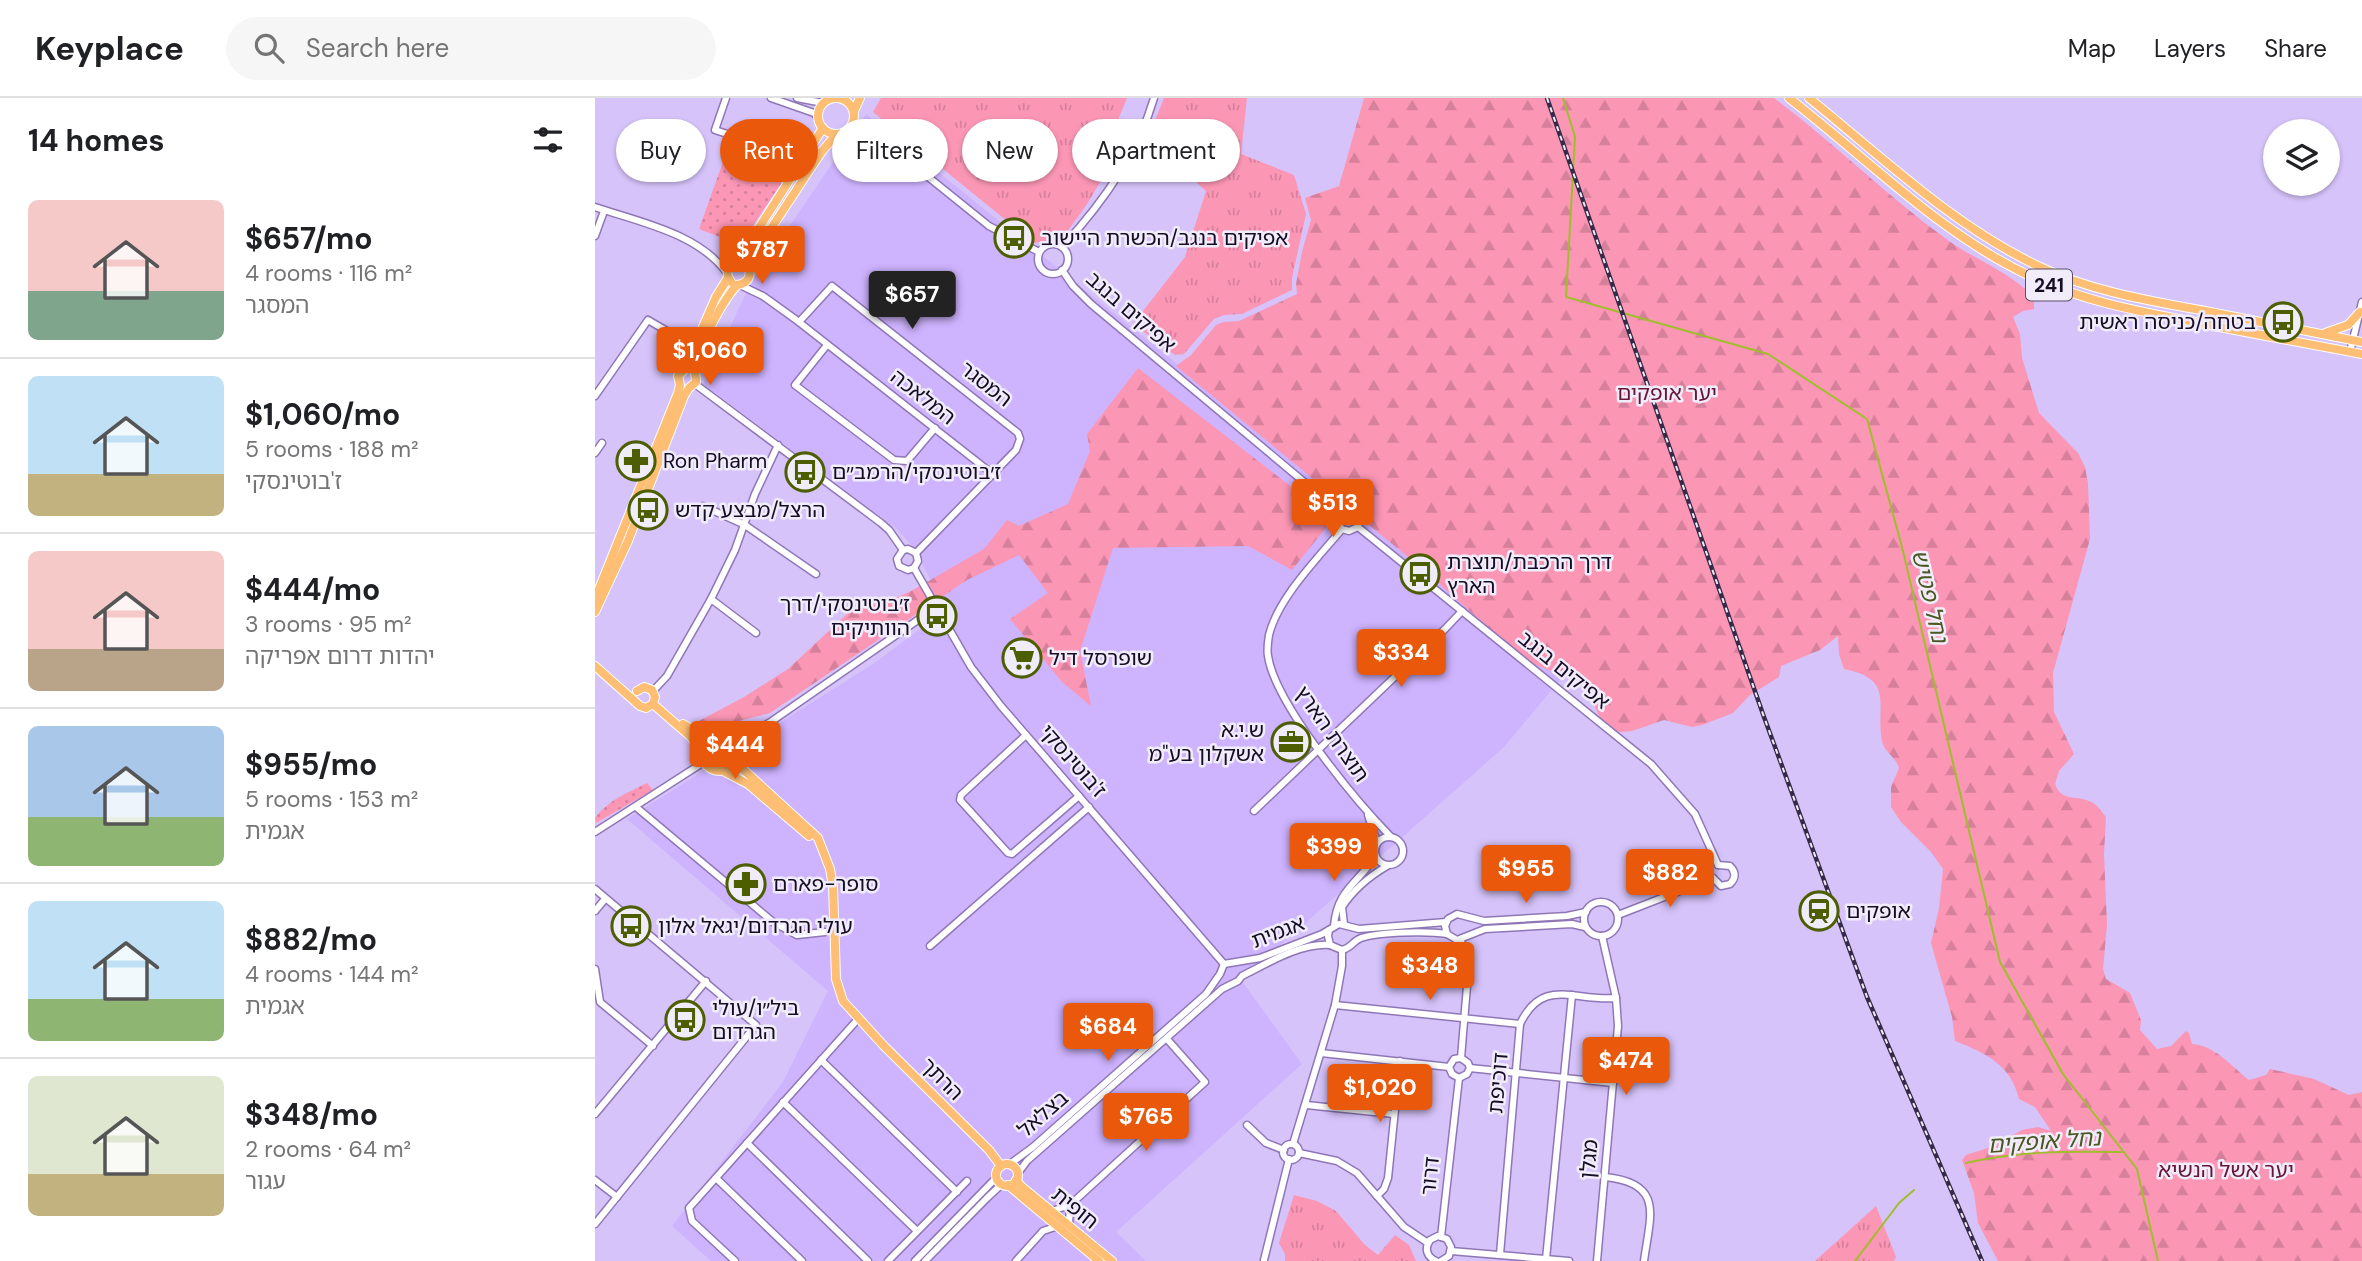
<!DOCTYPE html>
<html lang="en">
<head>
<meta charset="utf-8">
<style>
  :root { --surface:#fff; --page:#f6f6f6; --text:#202124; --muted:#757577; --line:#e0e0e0; --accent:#ea580c }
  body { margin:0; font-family:"DM Sans","Noto Sans Hebrew",sans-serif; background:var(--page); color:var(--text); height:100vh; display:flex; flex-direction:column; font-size:26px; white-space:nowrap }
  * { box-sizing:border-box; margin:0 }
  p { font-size:23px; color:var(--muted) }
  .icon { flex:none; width:38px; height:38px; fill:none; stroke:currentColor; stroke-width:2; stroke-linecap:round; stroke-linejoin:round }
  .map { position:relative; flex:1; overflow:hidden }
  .panel { display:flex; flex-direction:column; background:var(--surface); width:595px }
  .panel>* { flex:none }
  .hud { position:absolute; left:21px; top:21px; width:665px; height:63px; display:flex; gap:14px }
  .tools { position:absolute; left:1668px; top:21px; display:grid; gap:14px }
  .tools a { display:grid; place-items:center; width:77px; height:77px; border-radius:50%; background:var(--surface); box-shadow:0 2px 5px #0004; font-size:35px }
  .price { position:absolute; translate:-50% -60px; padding:0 16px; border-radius:7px; background:var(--accent); color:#fff; font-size:23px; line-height:46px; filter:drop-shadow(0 2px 4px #0008) }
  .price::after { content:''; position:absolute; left:50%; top:42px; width:21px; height:16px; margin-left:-10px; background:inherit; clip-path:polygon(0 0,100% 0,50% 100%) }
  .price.on { background:#222; color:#fff }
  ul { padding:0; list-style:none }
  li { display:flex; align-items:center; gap:21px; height:175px; padding:0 28px }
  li+li { border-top:2px solid var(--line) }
  li span { display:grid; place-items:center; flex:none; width:196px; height:140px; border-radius:10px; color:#555 }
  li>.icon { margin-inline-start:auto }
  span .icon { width:84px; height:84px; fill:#fffc; stroke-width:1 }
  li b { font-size:30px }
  h2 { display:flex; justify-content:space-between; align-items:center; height:84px; padding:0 28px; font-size:30px }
  .pill { padding:0 24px; border-radius:32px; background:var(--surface); box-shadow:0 2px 5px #0004; font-size:24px; line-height:63px }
  .pill.on { background:var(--accent); color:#fff }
  header { display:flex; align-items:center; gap:42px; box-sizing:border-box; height:98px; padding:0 35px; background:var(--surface); border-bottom:2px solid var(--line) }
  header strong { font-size:33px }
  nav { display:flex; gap:38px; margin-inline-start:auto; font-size:24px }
  .search { width:490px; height:63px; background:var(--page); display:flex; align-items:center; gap:18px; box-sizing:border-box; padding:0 24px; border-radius:38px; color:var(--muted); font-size:26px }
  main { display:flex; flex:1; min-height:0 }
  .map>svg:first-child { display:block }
  .built { fill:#ceb3fe }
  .grass { fill:url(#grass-tufts) }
  .forest { fill:url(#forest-firs) }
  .park { fill:url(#park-dots) }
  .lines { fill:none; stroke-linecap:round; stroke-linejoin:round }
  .stream { stroke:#a0bd2c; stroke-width:2 }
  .minor-casing { stroke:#8f77b7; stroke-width:9 }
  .major-casing { stroke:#fff; stroke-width:10 }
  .minor { stroke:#fff; stroke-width:6 }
  .major { stroke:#febe73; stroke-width:8 }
  .rail-casing { stroke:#352a47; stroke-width:4.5 }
  .rail { stroke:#f1ecfa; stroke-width:2; stroke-dasharray:5; stroke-linecap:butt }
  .labels { text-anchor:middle; stroke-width:5; stroke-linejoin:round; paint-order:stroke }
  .shield { fill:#f1ecfa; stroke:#584f64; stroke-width:2 }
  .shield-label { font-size:19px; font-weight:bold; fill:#160c24 }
  .poi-label { font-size:21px; fill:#160c24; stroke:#f1ecfa; text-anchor:start }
  .street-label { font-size:21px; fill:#160c24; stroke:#f1ecfa }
  .park-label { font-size:21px; fill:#671638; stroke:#f1ecfa }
  .water-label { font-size:23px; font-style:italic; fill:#4a5721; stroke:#f1ecfa }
</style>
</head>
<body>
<header>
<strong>Keyplace</strong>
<div class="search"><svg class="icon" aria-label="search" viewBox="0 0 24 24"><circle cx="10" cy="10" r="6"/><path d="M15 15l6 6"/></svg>Search here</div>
<nav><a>Map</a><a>Layers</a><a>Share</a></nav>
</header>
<main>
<section class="panel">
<h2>14 homes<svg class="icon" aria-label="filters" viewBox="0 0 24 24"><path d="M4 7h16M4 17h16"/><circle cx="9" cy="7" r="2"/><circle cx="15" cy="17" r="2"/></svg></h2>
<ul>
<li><span style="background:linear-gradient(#f6c9c9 65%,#7fa58c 0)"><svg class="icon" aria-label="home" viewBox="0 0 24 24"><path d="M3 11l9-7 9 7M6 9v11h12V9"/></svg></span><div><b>$657/mo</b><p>4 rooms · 116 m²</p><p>המסגר</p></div></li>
<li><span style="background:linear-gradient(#bfe0f5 70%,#c2b280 0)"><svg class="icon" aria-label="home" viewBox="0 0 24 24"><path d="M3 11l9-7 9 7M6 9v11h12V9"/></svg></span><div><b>$1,060/mo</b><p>5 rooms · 188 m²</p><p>ז'בוטינסקי</p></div></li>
<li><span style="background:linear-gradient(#f6c9c9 70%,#b9a48a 0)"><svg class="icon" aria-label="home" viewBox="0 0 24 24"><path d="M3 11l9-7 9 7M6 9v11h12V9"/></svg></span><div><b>$444/mo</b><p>3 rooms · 95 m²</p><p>יהדות דרום אפריקה</p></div></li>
<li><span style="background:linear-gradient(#a9c7e8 65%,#8fb573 0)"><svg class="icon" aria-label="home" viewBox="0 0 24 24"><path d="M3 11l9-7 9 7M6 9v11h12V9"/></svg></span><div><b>$955/mo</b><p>5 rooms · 153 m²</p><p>אגמית</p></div></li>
<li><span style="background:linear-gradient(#bfe0f5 70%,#8fb573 0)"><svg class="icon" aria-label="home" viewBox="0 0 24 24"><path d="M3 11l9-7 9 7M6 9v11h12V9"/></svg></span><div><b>$882/mo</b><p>4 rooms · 144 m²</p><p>אגמית</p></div></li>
<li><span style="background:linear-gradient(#dfe7d0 70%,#c2b280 0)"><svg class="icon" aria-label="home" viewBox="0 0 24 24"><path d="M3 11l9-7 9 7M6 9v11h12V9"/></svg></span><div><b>$348/mo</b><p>2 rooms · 64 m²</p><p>עגור</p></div></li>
</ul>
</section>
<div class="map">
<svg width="1767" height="1163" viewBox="0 0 1767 1163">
  <defs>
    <pattern id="grass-tufts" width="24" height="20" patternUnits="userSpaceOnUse" patternTransform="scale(1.75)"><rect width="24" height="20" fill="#fb96b5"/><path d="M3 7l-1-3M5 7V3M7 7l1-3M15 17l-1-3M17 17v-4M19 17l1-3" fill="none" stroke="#d6809c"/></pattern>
    <pattern id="forest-firs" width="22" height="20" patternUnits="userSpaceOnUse" patternTransform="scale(1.75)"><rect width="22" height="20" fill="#fb96b5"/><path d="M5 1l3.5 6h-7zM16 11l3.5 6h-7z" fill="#d6809c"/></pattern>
    <pattern id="park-dots" width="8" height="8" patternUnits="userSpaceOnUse" patternTransform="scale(1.75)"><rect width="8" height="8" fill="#fb96b5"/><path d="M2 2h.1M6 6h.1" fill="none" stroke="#d6809c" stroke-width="1.8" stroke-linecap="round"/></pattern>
  </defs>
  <rect width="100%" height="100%" fill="#d6c3fa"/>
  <polygon class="built" points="271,16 969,577 909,649 646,882 707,966 521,1134 551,1163 116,1163 77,1128 188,984 233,893 32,721 278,566 351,512 319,450 301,430 108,286 157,183"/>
  <g class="grass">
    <path d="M286,0H532C526,16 514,35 525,51L492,106L467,141L439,145L278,14Z"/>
    <polygon points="569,0 652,0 646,56 699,77 711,116 697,180 697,192 647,216 629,217 619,221 589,256 580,257 538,226 590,159 611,93 553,40"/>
    <polygon points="699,1097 722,1103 741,1113 770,1147 783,1157 800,1137 814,1147 821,1163 690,1163 690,1156 684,1145"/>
    <polygon points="1281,1108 1301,1159 1299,1163 1220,1163"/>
  </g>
  <g class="forest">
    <path d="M769,0H1179C1239,45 1293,99 1354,143C1381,162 1416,175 1439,199V211L1428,213L1418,219L1425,236L1427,260L1444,315L1483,355L1490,369L1493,385L1495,441L1458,575L1459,614L1479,656L1464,673L1460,686C1467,704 1480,697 1494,703C1501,705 1506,713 1511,719L1509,756L1512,827L1508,871L1511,881L1535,895L1546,922L1545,932L1562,951L1576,948L1591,933L1594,935L1597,946C1620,947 1637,969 1654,982L1671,977L1675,971L1719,981L1754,997L1767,994V1163H1403L1383,1125L1379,1095L1367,1062L1371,1057L1396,1049L1427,1032L1443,1029L1456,1033L1440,1009L1424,1001C1416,967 1391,955 1360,943L1357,919L1336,845L1344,810L1348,771L1337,755L1306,724L1296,709V689L1304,670C1301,659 1289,654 1287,643C1280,608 1301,581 1249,571L1244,556L1243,538L1225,552L1186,568L1184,579L1155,597L1138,615L1107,627L1097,629L1069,622L1037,633L1025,634L1010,630L998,605L987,589L974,580L931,563L830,473L581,268L596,257L621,227L628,224L644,223L702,196L701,186L707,154L716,122L710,100L744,88Z"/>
    <polygon points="543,270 738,421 697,472 653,448 518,450 485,553 496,608 467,584 415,521 453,495 424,457 372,482 175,615 113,631 102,624 149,599 193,571 267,502 285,507 318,492 389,451 412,422 424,428 473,406 495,353 492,336"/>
  </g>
  <g class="park">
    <polygon points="129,61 187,84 145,147 104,131"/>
    <path d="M52,685L58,692L1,725L0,720C12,703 34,694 52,685Z"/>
  </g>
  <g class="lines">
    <g class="stream">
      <polyline points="968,0 980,39 971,199 1173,256 1272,321 1307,449 1405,864 1468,976 1542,1071 1563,1163"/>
      <path d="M1371,1065C1423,1053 1474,1053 1527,1054"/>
      <polyline points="1260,1163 1304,1105 1319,1092"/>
    </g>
    <g class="minor-casing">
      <g id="minor">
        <polyline points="131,0 120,32 172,49"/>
        <polyline points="176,0 219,15 223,20"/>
        <polyline points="202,0 228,5"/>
        <polyline points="258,26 275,32 394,128 444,154"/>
        <path d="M0,109C44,124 103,135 132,175"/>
        <polyline points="0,138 9,113"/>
        <circle cx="458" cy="161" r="15"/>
        <path d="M467,149C506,107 543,55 559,0"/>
        <polyline points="467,172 478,188 496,206 745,414"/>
        <polyline points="145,187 168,198 200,221 399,377"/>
        <polyline points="204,224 237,188 423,335 425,341 421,352 321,455"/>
        <polyline points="232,247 200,287 299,362 312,363 340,330"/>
        <polyline points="1755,254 1767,204"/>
        <polyline points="100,286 286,425 294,432 308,452"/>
        <polyline points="0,298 53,222 99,249"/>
        <polyline points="0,355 7,345"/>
        <polyline points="108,408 150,427 221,476"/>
        <polyline points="745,414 742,423 747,431 754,433 763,429"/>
        <polyline points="745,414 752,410 760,411 765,417 763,429"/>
        <polyline points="763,429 1056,666 1100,716 1123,767"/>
        <path d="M747,431C723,460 683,500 674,537C673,543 672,552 673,558C680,606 761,703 796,739"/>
        <polyline points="308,452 302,461 304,468 313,472 319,470"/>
        <polyline points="308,452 313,451 321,455 323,463 319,470"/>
        <polyline points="319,470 376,569 406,608 629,866"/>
        <polyline points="116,501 161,535"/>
        <polyline points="58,593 72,578 116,501 140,452 160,396 183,347"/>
        <polyline points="431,637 366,697 365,702 413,755 417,756 484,698"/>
        <polyline points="138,647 177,623 343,508"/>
        <polyline points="41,709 178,824 202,837 230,834"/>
        <polyline points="659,713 850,531 867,513"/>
        <polyline points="773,717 782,744"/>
        <polyline points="0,734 109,664"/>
        <circle cx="794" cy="753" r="14"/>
        <path d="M1118,780L1126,788L1135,786C1141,780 1141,774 1135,768L1123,767"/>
        <polyline points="0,791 161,927 0,1126"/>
        <circle cx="1006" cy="821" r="17"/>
        <polyline points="0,813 10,801"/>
        <polyline points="1023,817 1118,780"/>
        <path d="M749,826L747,809C759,791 773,779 792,768"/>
        <path d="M739,828C742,792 762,786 780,759"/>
        <polyline points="990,829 977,826 890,831 862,842 852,836 850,828 853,821 862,816 889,823 972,818 991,814"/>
        <path d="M734,832L733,838L735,847L747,852C756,850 758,843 766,840C785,834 831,833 852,836"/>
        <polyline points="866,842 873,876 866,960"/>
        <polyline points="335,848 494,709"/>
        <polyline points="629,866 665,860 727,836 744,826 764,831 851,824"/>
        <polyline points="0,871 5,904 58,948"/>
        <polyline points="740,907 925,926"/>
        <polyline points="726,955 854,969"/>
        <polyline points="226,962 362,1094"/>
        <polyline points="875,970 1018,985"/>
        <polyline points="864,980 857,976 854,969 859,961 866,960"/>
        <polyline points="864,980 872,976 875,970 873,965 866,960"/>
        <polyline points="188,1004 322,1133"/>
        <polyline points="711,1007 799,1016"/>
        <polyline points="0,1016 111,883"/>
        <polyline points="652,1027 671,1045 689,1052"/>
        <polyline points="152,1045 273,1163"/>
        <polyline points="698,1046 740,907 747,868 747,852"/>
        <circle cx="696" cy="1054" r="8"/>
        <polyline points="704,1055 742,1063 762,1075 809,1129 833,1145"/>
        <polyline points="415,1066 438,1049 611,896 625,876 629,866"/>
        <path d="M423,1075L432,1063L627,891L643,883L647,878C673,865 705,845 735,847"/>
        <path d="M1010,1079C1070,1085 1055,1118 1049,1163"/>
        <polyline points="121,1080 207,1163"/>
        <polyline points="0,1082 22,1099"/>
        <polyline points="782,1098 789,1091 793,1080 805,963"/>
        <polyline points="457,1113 475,1107 610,984 572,941"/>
        <polyline points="474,1127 475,1107"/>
        <polyline points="846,1139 864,980"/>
        <polyline points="856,1153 974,1163"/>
        <path d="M905,1156L925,926C948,878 979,904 1021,900"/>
        <polyline points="951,1161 977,897"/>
        <polyline points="669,1162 694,1061"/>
        <polyline points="140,1163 97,1123 94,1110 263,921"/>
        <polyline points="293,1163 372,1083"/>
        <polyline points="320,1163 402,1079"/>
        <polyline points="330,1163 392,1100 407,1086"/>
        <polyline points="421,1163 448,1133 463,1128"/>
        <path d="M841,1163C832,1159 829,1151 835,1142L843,1138L852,1141L856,1149L854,1158L846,1163"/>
        <polyline points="1002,1163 1023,928 1021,900 1007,838"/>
      </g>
    </g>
    <g class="major-casing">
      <g id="major">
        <circle cx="241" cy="18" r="18"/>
        <path d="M1194,0C1273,61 1346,137 1437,179C1490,204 1548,214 1605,225C1659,236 1713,246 1767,256"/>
        <path d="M1214,0C1287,59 1356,126 1441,167C1492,192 1549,202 1605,212C1659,223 1713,233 1767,244"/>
        <polyline points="259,13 265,0"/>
        <polyline points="142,164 228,30"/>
        <polyline points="152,167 227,53 242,36"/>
        <path d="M136,184C129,175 133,165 145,164"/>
        <path d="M142,187C153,186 158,177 152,167"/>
        <polyline points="1730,235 1753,227 1765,214"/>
        <polyline points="0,501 83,295 85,287 83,278 89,272 121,199 133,180"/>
        <path d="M0,514L33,443L89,298L94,290L101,284C101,280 100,277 100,273C99,254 129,201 142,187"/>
        <polyline points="0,568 45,608 51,610 58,606"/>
        <polyline points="42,593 49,589 57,592 60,599 58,606"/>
        <polyline points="58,606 96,639 107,656"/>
        <polyline points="88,626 116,642"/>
        <circle cx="124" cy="656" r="17"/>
        <polyline points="139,663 223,740 235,771 238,788 241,881 248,903 289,948 394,1052 406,1068"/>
        <polyline points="128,673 153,686 214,738"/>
        <circle cx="412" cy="1077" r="11"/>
        <polyline points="421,1082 426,1088 517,1163"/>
        <polyline points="413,1087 504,1163"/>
      </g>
    </g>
    <use href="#minor" class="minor"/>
    <use href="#major" class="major"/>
    <g class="rail-casing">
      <polyline id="rail" points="952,0 1169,619 1272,899 1387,1163"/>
    </g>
    <use href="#rail" class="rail"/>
  </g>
  <defs>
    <g id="bus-ring" transform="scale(2.0125)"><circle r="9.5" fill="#f1ecfa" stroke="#4d5e00" stroke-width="1.5"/><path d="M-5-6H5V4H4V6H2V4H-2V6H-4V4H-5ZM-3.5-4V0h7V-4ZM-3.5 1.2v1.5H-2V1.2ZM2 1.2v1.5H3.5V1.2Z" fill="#4d5e00"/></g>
    <g id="pharmacy-ring" transform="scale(2.0125)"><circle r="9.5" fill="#f1ecfa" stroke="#4d5e00" stroke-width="1.5"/><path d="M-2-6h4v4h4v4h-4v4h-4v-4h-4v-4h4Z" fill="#4d5e00"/></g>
    <g id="supermarket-ring" transform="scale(2.0125)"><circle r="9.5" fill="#f1ecfa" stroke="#4d5e00" stroke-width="1.5"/><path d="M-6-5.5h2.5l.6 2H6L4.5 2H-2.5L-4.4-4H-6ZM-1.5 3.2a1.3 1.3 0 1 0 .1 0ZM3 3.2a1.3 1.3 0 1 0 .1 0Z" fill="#4d5e00"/></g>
    <g id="office-ring" transform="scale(2.0125)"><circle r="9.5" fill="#f1ecfa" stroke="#4d5e00" stroke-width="1.5"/><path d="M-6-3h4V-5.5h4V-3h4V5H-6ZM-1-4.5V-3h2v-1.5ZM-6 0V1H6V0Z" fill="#4d5e00"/></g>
    <g id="station-ring" transform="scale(2.0125)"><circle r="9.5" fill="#f1ecfa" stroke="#4d5e00" stroke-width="1.5"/><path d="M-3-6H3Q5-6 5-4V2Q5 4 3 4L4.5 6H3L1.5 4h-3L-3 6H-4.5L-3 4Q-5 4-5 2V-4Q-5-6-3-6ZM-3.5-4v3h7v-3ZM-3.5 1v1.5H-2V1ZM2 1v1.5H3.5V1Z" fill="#4d5e00"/></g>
  </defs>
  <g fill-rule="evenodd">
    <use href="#bus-ring" x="419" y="140"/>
    <use href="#bus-ring" x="1688" y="224"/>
    <use href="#pharmacy-ring" x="41" y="363"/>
    <use href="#bus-ring" x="210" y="374"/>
    <use href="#bus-ring" x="53" y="412"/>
    <use href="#bus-ring" x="825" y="476"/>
    <use href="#bus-ring" x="342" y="518"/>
    <use href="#supermarket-ring" x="427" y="560"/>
    <use href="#office-ring" x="696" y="644"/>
    <use href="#pharmacy-ring" x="151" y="786"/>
    <use href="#station-ring" x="1224" y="813"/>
    <use href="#bus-ring" x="36" y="828"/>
    <use href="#bus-ring" x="90" y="922"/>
  </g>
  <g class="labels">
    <rect class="shield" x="1431" y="171.5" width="46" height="31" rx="5"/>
    <g class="shield-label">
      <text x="1454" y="194">241</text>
    </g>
    <g class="poi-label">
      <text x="446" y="147">אפיקים בנגב/הכשרת היישוב</text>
      <text x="1661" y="231" text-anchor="end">בטחה/כניסה ראשית</text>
      <text x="68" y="370">Ron Pharm</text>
      <text x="237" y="381">ז׳בוטינסקי/הרמב״ם</text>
      <text x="80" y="419">הרצל/מבצע קדש</text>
      <text x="852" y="471">דרך הרכבת/תוצרת<tspan x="852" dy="24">הארץ</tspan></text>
      <text x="315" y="513" text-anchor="end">ז׳בוטינסקי/דרך<tspan x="315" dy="24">הוותיקים</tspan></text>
      <text x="454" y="567">שופרסל דיל</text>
      <text x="669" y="639" text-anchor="end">ש.י.א<tspan x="669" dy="24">אשקלון בע"מ</tspan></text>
      <text x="178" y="793">סופר-פארם</text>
      <text x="1251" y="820">אופקים</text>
      <text x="63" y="835">עולי הגרדום/יגאל אלון</text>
      <text x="117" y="917">ביל״ו/עולי<tspan x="117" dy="24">הגרדום</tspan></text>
    </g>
    <g class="street-label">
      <text transform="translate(536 214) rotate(41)" y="7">אפיקים בנגב</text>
      <text transform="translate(391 286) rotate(38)" y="7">המסגר</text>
      <text transform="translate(328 299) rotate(38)" y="7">המלאכה</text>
      <text transform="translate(969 572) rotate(39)" y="7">אפיקים בנגב</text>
      <text transform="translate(737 636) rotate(55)" y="7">תוצרת הארץ</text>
      <text transform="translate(478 663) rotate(49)" y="7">ז'בוטינסקי</text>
      <text transform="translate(683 834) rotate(-21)" y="7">אגמית</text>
      <text transform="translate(347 981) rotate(45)" y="7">הרתך</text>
      <text transform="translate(903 985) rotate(-85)" y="7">דוכיפת</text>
      <text transform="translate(448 1016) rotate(-41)" y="7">בצלאל</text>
      <text transform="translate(994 1061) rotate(-85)" y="7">מגלן</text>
      <text transform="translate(835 1078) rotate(-84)" y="7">דרור</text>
      <text transform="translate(480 1110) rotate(39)" y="7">חופית</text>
    </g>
    <g class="park-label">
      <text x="1072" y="302">יער אופקים</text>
      <text x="1631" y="1079">יער אשל הנשיא</text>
    </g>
    <g class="water-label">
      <text transform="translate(1335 498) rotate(77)" y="8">נחל פטיש</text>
      <text transform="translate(1449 1043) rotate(-4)" y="8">נחל אופקים</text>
    </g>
  </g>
</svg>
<div class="tools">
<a><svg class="icon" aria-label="layers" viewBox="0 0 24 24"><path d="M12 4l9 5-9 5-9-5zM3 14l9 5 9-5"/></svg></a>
</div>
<b class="price" style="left:167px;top:188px">$787</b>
<b class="price on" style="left:317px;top:233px">$657</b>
<b class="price" style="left:115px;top:289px">$1,060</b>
<b class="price" style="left:738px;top:441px">$513</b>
<b class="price" style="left:806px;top:591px">$334</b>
<b class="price" style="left:140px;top:683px">$444</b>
<b class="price" style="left:739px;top:785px">$399</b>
<b class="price" style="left:931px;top:807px">$955</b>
<b class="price" style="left:1075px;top:811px">$882</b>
<b class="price" style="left:835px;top:904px">$348</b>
<b class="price" style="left:513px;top:965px">$684</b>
<b class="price" style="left:1031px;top:999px">$474</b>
<b class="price" style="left:785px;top:1026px">$1,020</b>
<b class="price" style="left:551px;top:1055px">$765</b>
<div class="hud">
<a class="pill">Buy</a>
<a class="pill on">Rent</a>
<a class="pill">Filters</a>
<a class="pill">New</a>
<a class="pill">Apartment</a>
</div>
</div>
</main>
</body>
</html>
